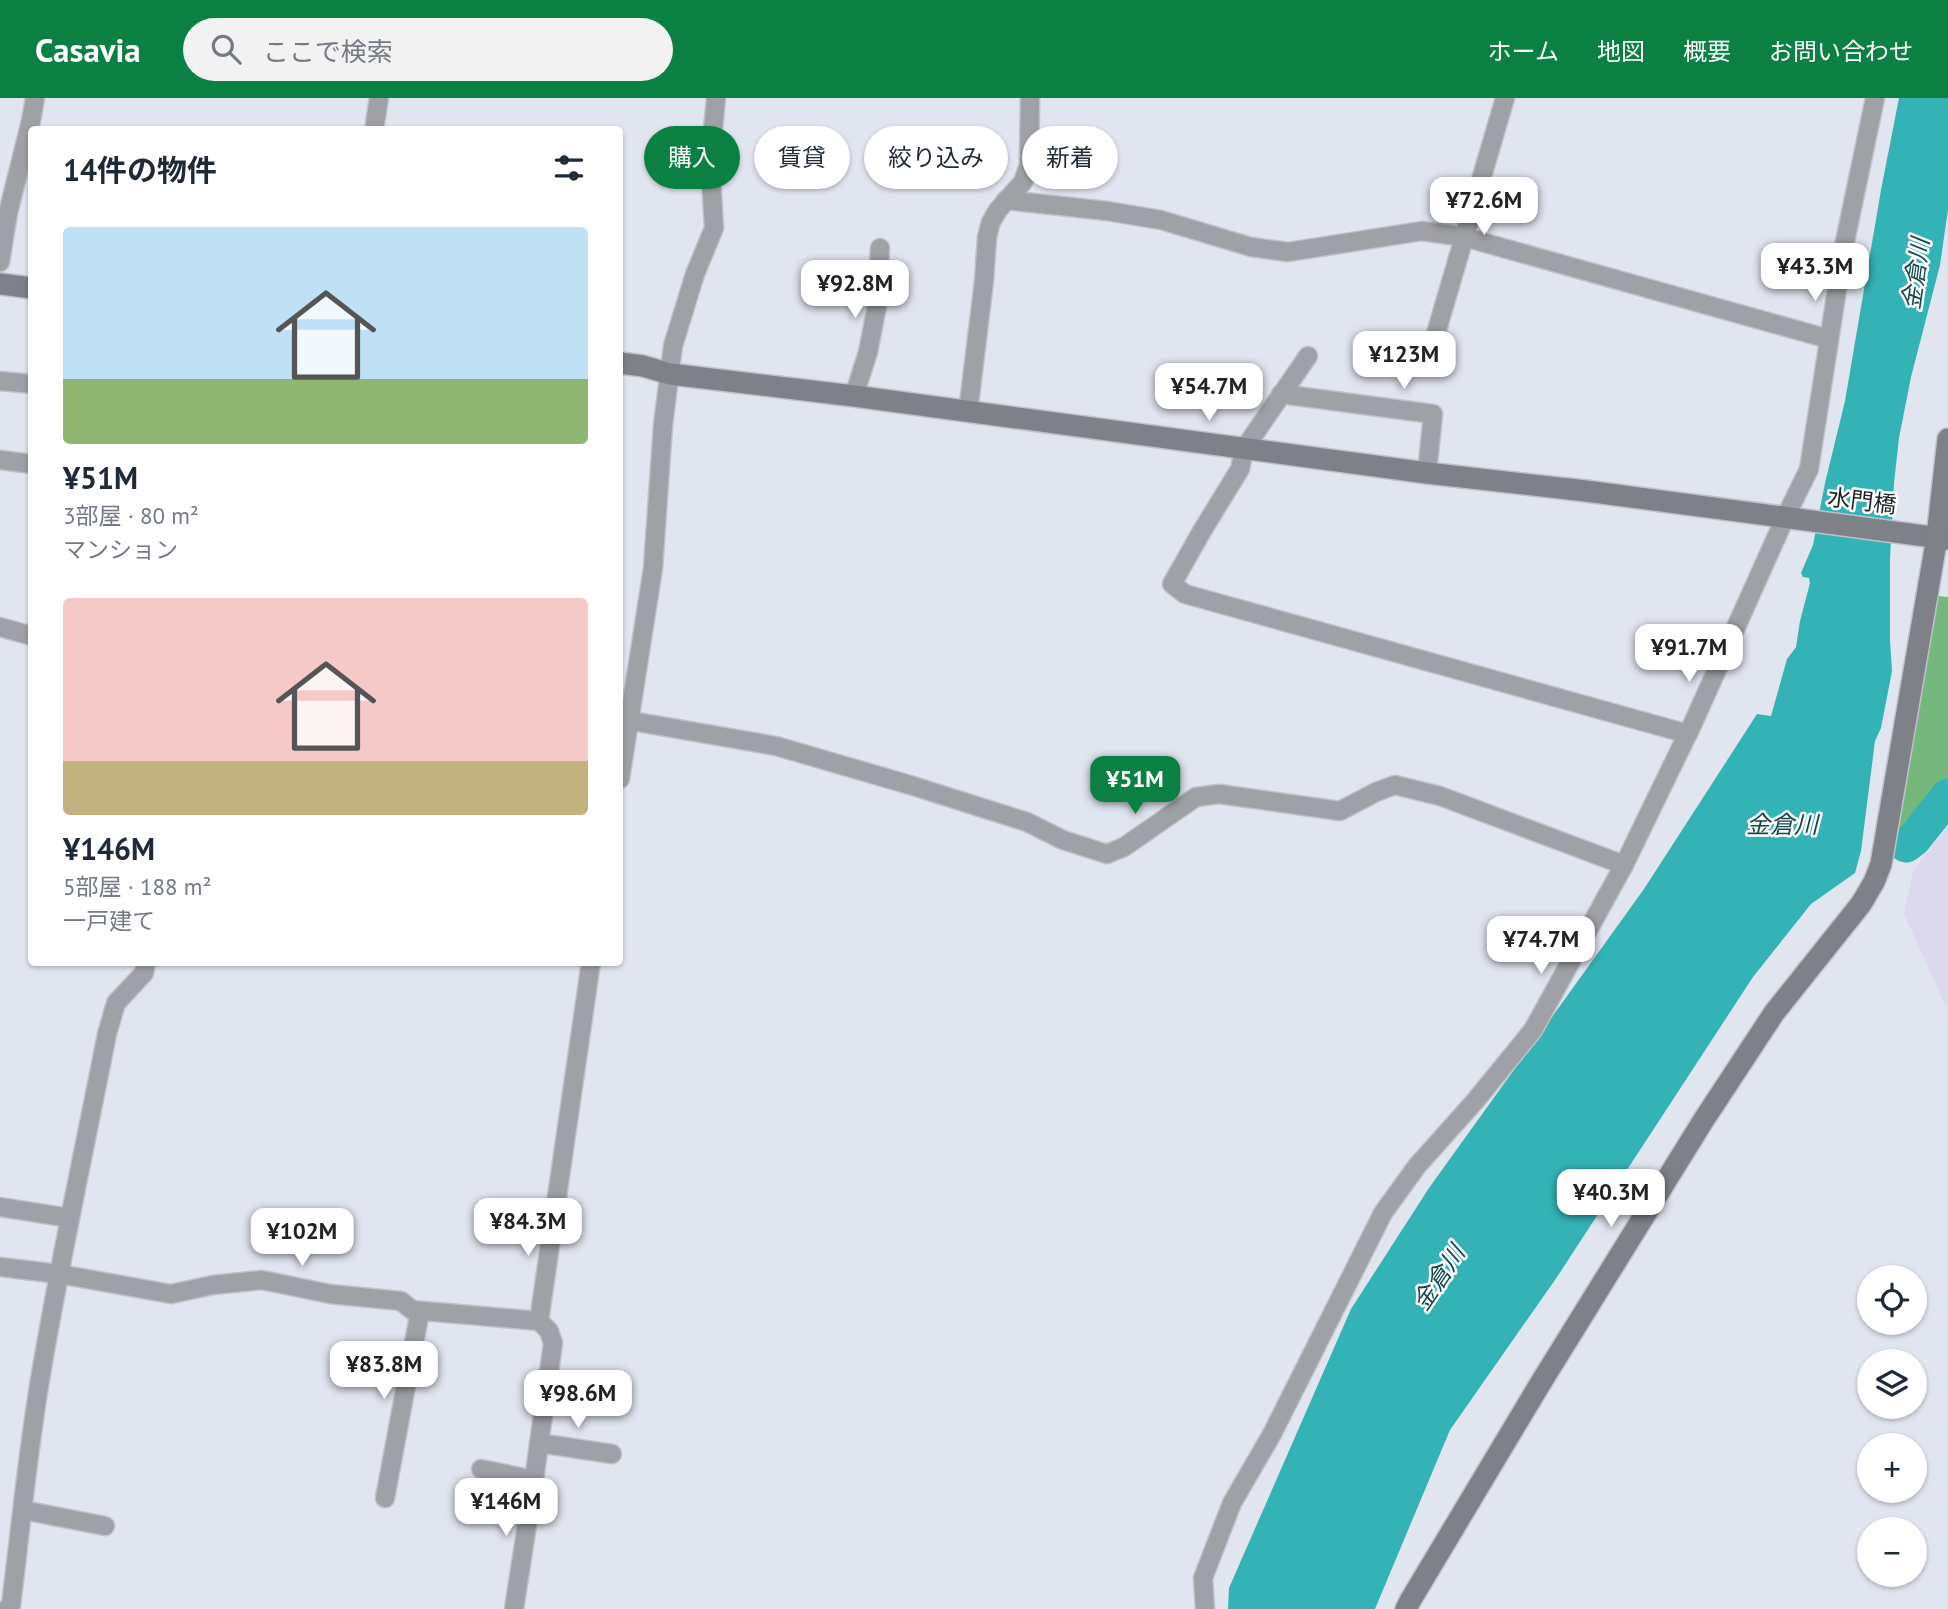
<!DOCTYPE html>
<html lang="ja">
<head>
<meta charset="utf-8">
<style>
  :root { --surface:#fff; --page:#f2f2f3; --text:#1f2937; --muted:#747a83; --accent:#0b8043 }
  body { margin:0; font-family:"PT Sans","Noto Sans JP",sans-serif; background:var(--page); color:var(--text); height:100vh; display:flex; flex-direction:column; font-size:26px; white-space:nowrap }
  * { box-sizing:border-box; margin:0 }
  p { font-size:23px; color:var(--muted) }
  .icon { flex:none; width:38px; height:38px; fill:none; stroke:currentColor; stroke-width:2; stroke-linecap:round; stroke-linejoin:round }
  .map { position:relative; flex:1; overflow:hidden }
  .sheet { position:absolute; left:28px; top:28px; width:595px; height:840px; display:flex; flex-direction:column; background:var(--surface); border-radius:7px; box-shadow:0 2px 5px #0004 }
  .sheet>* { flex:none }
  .hud { position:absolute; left:644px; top:28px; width:665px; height:63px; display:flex; gap:14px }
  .controls { position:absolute; left:1857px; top:1167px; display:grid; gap:14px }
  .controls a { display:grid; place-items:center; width:70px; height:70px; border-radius:50%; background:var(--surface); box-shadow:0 2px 5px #0004; font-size:35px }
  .price { position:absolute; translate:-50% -60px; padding:0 16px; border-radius:14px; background:#fff; color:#222; font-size:23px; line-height:46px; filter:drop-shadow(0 2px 4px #0008) }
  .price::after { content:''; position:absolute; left:50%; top:42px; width:21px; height:16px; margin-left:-10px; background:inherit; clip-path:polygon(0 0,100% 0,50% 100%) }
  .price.on { background:var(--accent); color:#fff }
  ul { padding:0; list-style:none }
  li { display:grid; align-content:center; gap:14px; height:371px; padding:0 35px }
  li span { display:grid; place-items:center; height:217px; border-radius:7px; color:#555 }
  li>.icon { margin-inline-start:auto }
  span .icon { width:126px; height:126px; fill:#fffc; stroke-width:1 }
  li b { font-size:30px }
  h2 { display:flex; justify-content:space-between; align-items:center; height:84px; padding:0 35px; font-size:30px }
  .pill { padding:0 24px; border-radius:32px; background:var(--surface); box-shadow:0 2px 5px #0004; font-size:24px; line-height:63px }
  .pill.on { background:var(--accent); color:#fff }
  header { display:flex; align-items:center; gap:42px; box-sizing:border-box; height:98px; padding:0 35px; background:var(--accent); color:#fff }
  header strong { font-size:33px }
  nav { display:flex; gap:38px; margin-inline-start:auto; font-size:24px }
  .search { width:490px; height:63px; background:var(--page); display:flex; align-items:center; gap:18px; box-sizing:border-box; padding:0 24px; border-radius:38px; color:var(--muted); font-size:26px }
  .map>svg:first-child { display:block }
  .industrial { fill:#dcd8ee }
  .forest { fill:#76b77d }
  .water { fill:#34b3b6 }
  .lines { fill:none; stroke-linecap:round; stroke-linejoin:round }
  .river { stroke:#34b3b6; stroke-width:35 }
  .street-casing { stroke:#bec2cb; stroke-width:21 }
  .secondary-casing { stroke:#bec2cb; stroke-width:24 }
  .street { stroke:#9fa1a6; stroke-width:18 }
  .secondary { stroke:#7e8187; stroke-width:21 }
  .labels { text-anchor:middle; stroke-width:5; stroke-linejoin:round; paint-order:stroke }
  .street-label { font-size:23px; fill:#1f2125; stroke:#fff }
  .water-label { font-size:24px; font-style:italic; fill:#114849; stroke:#fff }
</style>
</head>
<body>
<header>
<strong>Casavia</strong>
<div class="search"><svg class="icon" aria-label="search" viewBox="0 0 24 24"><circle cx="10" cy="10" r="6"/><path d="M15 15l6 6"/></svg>ここで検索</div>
<nav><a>ホーム</a><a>地図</a><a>概要</a><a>お問い合わせ</a></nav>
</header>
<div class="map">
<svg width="1948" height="1511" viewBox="0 0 1948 1511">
  <rect width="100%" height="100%" fill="#e1e5f0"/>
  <polygon class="industrial" points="1948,728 1948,913 1904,816 1913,773"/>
  <polygon class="forest" points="1938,498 1948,499 1948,688 1908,739 1896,742 1920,581"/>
  <polygon class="water" points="1899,0 1948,0 1948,112 1940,167 1911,279 1899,340 1894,385 1890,461 1890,543 1892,573 1881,630 1875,643 1861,753 1855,775 1811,806 1753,879 1557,1179 1450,1332 1375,1511 1228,1511 1229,1490 1351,1211 1429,1090 1644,791 1757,616 1771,618 1787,561 1796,549 1800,523 1810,485 1809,480 1803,479 1801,475 1813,447 1825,385 1845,303 1881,92"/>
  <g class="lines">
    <polyline class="river" points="1906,747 1914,741 1948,698"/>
    <g class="street-casing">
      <g id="street">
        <polyline points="374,32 379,0"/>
        <polyline points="1006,102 1107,113 1161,122 1251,149 1288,154 1422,133 1464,139 1829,241"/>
        <polyline points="0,164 8,115 31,23 35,0"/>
        <polyline points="1308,258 1244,351 1240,371 1202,433 1172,486 1185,496 1688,636"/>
        <polyline points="1427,266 1505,0"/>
        <polyline points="0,283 32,286"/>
        <polyline points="1281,296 1433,316 1427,375"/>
        <polyline points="854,298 868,254 877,208 880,150"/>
        <polyline points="968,314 984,183 987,139 991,124 998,112 1023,84 1029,67 1030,0"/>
        <polyline points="0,362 32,366"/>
        <polyline points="0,529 32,538"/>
        <polyline points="620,621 776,648 910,687 1027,724 1063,742 1107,756 1124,749 1196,699 1219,696 1340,713 1376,694 1395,687 1440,698 1624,767"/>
        <polyline points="620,681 653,470 663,327 673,248 695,176 714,130 710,63 716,0"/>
        <polyline points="0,1109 70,1120"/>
        <polyline points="0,1169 59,1176 171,1196 213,1187 262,1182 330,1196 401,1203 412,1212 539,1223"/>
        <polyline points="539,1345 612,1356"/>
        <polyline points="481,1371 534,1382"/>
        <polyline points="385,1400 420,1213"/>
        <polyline points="23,1412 105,1428"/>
        <path d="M7,1511L11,1507C21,1428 28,1349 42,1270C61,1158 85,1048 107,936L116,905L144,875L146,864"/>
        <polyline points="514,1511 534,1382 553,1245 549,1233 539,1223 591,864"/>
        <polyline points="1205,1511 1203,1480 1232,1405 1272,1336 1383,1115 1417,1068 1476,1002 1533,932 1624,767 1693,625 1785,420 1809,371 1843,153 1875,0"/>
      </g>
    </g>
    <g class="secondary-casing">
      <g id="secondary">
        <polyline points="0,186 32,190"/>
        <polyline points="620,265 643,268 670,276 854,298 1427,375 1586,393 1948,441"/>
        <polyline points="1406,1511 1410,1503 1540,1286 1703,1023 1774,915 1861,806 1874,784 1881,766 1937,439 1948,341"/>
      </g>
    </g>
    <use href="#street" class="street"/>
    <use href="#secondary" class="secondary"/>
  </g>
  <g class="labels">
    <g class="street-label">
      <text transform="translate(1862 403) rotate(7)" y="8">水門橋</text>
    </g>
    <g class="water-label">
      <text transform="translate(1916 176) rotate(-82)" y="8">金倉川</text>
      <text x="1782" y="735">金倉川</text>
      <text transform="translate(1439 1180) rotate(-56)" y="8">金倉川</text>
    </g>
  </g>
</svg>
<div class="controls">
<a><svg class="icon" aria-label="locate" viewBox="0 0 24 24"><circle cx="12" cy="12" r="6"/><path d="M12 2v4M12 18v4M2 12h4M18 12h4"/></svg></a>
<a><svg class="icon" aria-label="layers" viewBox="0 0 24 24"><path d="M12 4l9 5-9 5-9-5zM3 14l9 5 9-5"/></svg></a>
<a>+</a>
<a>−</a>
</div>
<b class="price" style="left:1484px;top:139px">¥72.6M</b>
<b class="price" style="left:1815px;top:205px">¥43.3M</b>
<b class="price" style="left:855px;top:222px">¥92.8M</b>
<b class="price" style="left:1404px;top:293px">¥123M</b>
<b class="price" style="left:1209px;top:325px">¥54.7M</b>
<b class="price" style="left:1689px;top:586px">¥91.7M</b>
<b class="price on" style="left:1135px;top:718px">¥51M</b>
<b class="price" style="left:1541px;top:878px">¥74.7M</b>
<b class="price" style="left:1611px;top:1131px">¥40.3M</b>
<b class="price" style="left:528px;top:1160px">¥84.3M</b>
<b class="price" style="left:302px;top:1170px">¥102M</b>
<b class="price" style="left:384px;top:1303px">¥83.8M</b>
<b class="price" style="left:578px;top:1332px">¥98.6M</b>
<b class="price" style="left:506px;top:1440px">¥146M</b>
<div class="hud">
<a class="pill on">購入</a>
<a class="pill">賃貸</a>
<a class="pill">絞り込み</a>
<a class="pill">新着</a>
</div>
<section class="sheet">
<h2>14件の物件<svg class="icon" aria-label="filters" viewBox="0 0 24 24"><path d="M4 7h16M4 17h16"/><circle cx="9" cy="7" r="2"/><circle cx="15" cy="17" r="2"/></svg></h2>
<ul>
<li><span style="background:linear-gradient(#bfe0f5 70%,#8fb573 0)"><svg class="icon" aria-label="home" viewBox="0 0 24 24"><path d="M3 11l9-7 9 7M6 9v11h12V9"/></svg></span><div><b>¥51M</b><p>3部屋 · 80 m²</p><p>マンション</p></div></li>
<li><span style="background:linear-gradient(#f6c9c9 75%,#c2b280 0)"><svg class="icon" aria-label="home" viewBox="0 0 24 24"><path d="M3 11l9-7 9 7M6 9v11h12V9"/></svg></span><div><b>¥146M</b><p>5部屋 · 188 m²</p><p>一戸建て</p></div></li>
</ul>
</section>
</div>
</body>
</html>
